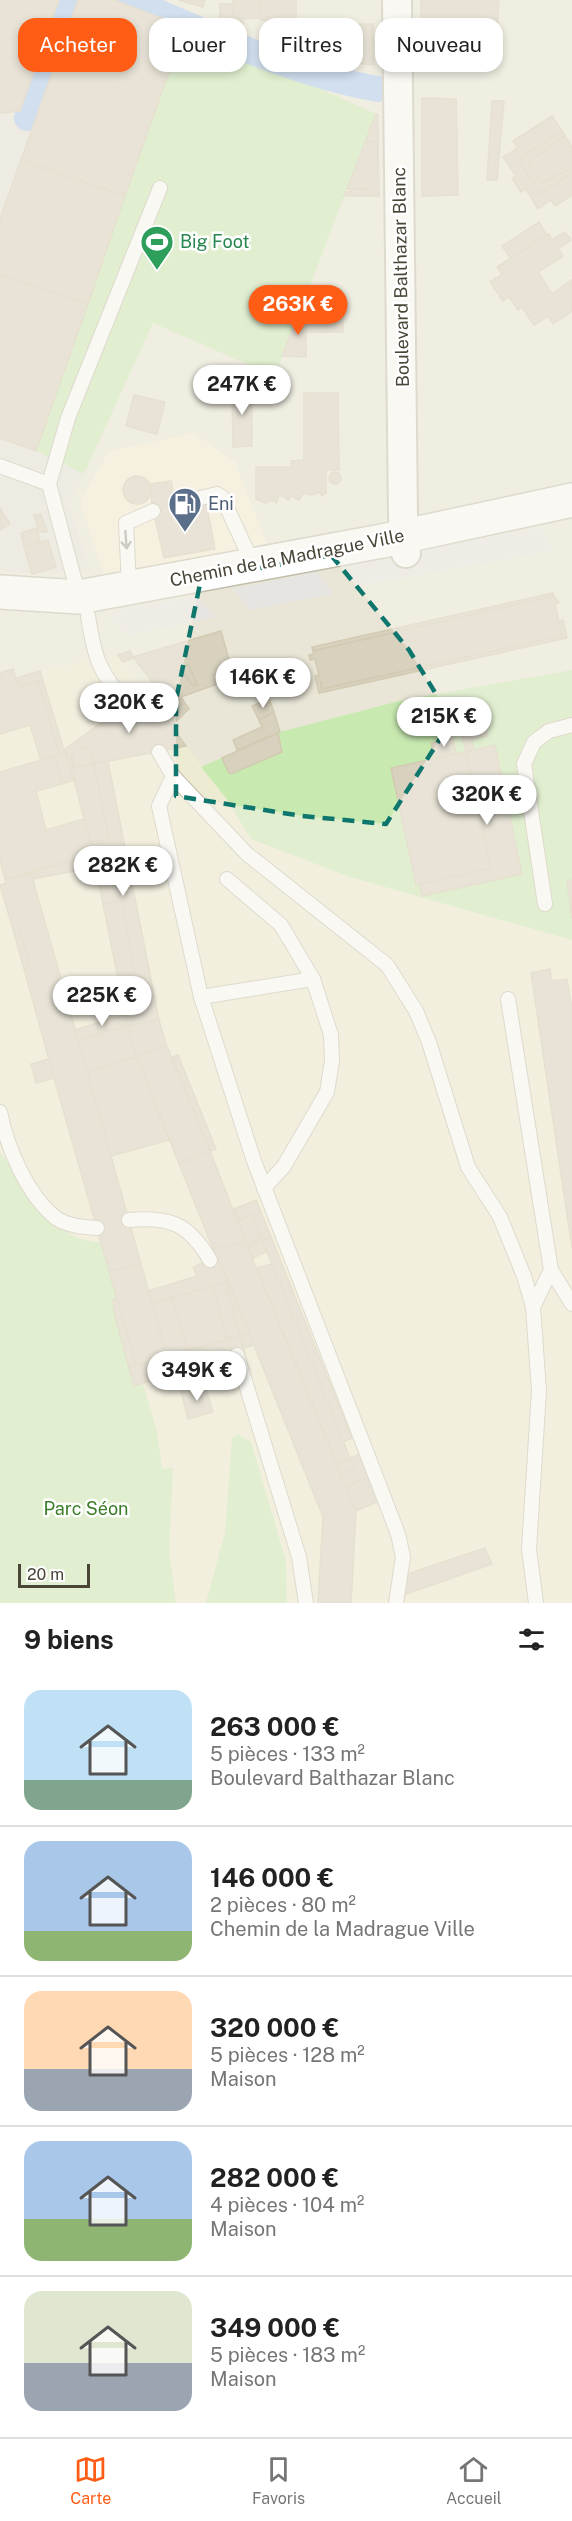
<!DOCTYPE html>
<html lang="fr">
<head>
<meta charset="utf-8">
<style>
  :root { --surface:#fff; --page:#f6f6f6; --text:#222; --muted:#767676; --line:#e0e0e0; --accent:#ff5d16 }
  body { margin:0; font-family:"Public Sans",sans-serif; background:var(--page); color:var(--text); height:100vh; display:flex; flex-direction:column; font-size:22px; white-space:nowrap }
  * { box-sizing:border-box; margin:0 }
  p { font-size:20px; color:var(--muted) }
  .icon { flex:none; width:33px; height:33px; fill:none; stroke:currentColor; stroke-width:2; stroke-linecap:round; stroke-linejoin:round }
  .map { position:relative; height:1603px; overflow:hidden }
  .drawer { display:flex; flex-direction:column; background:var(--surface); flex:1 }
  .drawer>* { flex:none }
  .banner { position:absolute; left:18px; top:18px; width:537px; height:54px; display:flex; gap:12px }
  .scale { position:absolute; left:18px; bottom:15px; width:72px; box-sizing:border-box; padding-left:6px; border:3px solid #494537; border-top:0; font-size:16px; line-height:21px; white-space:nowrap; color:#494537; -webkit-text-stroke:4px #fff; paint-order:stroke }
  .price { position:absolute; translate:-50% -51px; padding:0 14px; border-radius:21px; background:#fff; color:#222; font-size:20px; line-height:39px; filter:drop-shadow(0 2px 3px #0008) }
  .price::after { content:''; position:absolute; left:50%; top:36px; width:18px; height:14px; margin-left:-9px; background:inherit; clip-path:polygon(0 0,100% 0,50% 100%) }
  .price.on { background:var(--accent); color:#fff }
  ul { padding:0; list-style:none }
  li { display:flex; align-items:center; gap:18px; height:150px; padding:0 24px }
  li+li { border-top:2px solid var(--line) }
  li span { display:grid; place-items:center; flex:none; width:168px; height:120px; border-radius:18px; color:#555 }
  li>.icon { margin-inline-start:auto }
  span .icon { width:72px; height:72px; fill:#fffc; stroke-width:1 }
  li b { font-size:26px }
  h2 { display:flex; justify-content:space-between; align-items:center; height:72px; padding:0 24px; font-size:26px }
  .pill { padding:0 21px; border-radius:18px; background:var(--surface); box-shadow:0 3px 9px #0003; font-size:21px; line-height:54px }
  .pill.on { background:var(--accent); color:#fff }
  .dock { display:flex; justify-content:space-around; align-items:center; height:84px; border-top:2px solid var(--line); background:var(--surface); font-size:16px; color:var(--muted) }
  .dock a { display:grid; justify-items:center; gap:3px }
  .dock .on { color:var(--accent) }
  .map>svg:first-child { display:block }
  .residential { fill:#e9e6d7 }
  .commercial { fill:#f7eed4 }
  .industrial { fill:#e5e2db }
  .education { fill:#eeebd3 }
  .green { fill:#c8eab1 }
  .parking { fill:#e6e5e1 }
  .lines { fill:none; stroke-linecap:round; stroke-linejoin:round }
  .canal { stroke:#a5c7f3; stroke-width:26 }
  .building { fill:#d7d1be; stroke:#d2cab1; stroke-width:1.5; fill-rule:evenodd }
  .service-casing { stroke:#c1bdab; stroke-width:16 }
  .minor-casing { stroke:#c1bdab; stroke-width:32 }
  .tertiary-casing { stroke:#c1bdab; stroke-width:36 }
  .service { stroke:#fff; stroke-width:14 }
  .minor { stroke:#fff; stroke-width:28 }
  .tertiary { stroke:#fff; stroke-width:33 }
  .oneway { stroke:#9b9991 }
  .marked { fill:none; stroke:#0f766e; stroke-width:4.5; stroke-dasharray:12 8; stroke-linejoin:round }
  .labels { text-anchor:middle; stroke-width:5; stroke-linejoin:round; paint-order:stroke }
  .leisure-label { font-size:18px; fill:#27864d; stroke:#fff; text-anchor:start }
  .street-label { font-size:18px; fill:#494537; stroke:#fff }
  .service-label { font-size:18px; fill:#4e5e75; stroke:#fff; text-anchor:start }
  .park-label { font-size:18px; fill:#3b7d28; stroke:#fff }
</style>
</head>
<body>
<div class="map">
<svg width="572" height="1603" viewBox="0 0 572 1603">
  <rect width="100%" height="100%" fill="#f5f3e9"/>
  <rect class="residential" x="0" y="0" width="572" height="1603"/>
  <polygon class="commercial" points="194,433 235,462 268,546 106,581 80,502 109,451"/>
  <g class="industrial">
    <polygon points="0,0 78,0 0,219"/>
    <polygon points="0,438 36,451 84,474 69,504 90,569 32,574 0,570"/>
  </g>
  <polygon class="education" points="118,655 226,798 251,839 350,877 572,940 572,1603 287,1603 286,1561 251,1442 232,1438 225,1533 206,1603 176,1603 169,1550 173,1469 162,1469 157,1431 143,1384 134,1386 114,1313 101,1243 76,1238 46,1217 0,1152 0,673 13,669 17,678 95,658"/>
  <g class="green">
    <polygon points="78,0 114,0 185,27 376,114 275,376 153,323 84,474 36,451 0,438 0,219"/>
    <polygon points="572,670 572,940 350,877 251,839 226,798 201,767 280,732 399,701"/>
    <polygon points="0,1152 46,1217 76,1238 101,1243 117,1298 114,1313 134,1386 143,1384 157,1431 162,1469 173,1468 169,1550 176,1603 0,1603"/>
    <polygon points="238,1434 251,1442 286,1561 287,1603 206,1603 225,1533 232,1438"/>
  </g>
  <g class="parking">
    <polygon points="541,527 553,551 358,586 343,566"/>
    <polygon points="317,572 333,594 250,610 233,589"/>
    <polygon points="196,596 216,617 129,635 112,621 112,611"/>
  </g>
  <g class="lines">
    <g class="canal">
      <path d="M130,0C211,34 291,74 378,89"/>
      <polyline points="27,118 69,0"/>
    </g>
  </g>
  <g class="building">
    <polygon points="0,0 59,0 20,111 0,113"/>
    <polygon points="78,0 114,0 185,27 125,196 21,160"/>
    <polygon points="178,0 205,0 203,7"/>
    <polygon points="233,0 260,0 260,18 233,19"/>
    <polygon points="260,0 296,0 296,21 260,20"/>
    <polygon points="421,0 499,0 495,62 422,58"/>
    <polygon points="220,4 233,4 234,33 220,27"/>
    <polygon points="233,21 243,21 243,35 233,31"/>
    <polygon points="370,24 373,24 374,65 344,62 316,53 315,25"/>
    <polygon points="422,98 456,99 458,195 422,196"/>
    <polygon points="492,101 504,101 497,180 487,180"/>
    <polygon points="376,114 378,115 378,142 365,142"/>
    <polygon points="552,116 562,131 518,159 540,194 572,173 572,195 555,206 551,200 538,209 526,189 521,192 512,178 516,176 503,157 518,148 513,141"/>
    <polygon points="562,131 565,136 529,162 542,183 572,168 572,173 540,194 518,159"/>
    <polygon points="565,136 572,147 572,168 542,183 529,162"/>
    <polygon points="365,142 378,142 379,196 370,196 367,189 347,189"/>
    <polygon points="21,160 125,196 88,304 0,274 0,219"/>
    <polygon points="350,189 367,189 370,196 344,196 345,192 350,192"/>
    <polygon points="539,222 547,235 511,259 502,246"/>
    <polygon points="565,232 571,240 558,249 563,256 538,272 552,294 572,280 572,311 553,324 548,316 534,325 522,307 518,310 509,297 503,301 490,282 502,274 497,267 549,234 552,240"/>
    <polygon points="0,274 88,304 36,451 0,438"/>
    <polygon points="306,295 306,357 282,356"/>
    <polygon points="306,295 342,295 343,332 307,332"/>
    <polygon points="211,386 231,387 231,397 210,396"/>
    <polygon points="232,386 252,386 252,446 233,447"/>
    <polygon points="304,393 338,393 339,470 326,470 326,493 322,496 319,492 312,495 303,493 299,500 291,496 288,500 284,496 279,496 276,503 273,500 265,503 256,499 256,467 291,467 291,461 304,460"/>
    <polygon points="134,395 165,402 157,434 126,426"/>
    <circle cx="335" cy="478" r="6"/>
    <circle cx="137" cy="490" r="14"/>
    <polygon points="171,481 176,507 206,502 215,549 164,558 152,505 150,484"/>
    <polygon points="0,508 10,524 0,530"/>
    <polygon points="41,514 47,532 39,532 34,515"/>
    <polygon points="37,528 40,542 24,546 21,533"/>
    <polygon points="48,540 56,567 32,574 24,546"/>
    <polygon points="553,593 554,596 313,651 312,647"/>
    <polygon points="554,596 559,603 555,603 562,636 322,689 315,659 310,660 309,655 314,654 313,651"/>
    <polygon points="563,620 567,638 319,693 315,676 319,675 322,689 562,636 559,621"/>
    <path d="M221,631L234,678L181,697L189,709L171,726L158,708L168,702L134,658L123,662L118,655L130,651L133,657ZM188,665L197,685L193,686L180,668Z"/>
    <polygon points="188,665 197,685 193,686 180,668"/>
    <polygon points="13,669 19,687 38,681 60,755 41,760 30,725 0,734 0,673"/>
    <polygon points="40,671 65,753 60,755 38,681 19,687 16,678"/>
    <polygon points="145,691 186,746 94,764 89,749 79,747 72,755 73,767 71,768 65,749"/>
    <polygon points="269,699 274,712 259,720 252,706"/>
    <polygon points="274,712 280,732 237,750 233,740 262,727 259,720"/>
    <polygon points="486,727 488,736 472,739 474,750 466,752 461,733"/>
    <polygon points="278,733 282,752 231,774 228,772 222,758"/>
    <polygon points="453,738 456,754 435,758 431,743"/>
    <polygon points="495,745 522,874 422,896 419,884 491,868 466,752"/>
    <polygon points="79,747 89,749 94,764 73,767 72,755"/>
    <polygon points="466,752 491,868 416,885 391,768"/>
    <polygon points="66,753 74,780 62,784 54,756"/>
    <polygon points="54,756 62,784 36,791 46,830 84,819 93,855 5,879 0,861 0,772"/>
    <polygon points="108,761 159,1020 127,1026 123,1004 139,1001 122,901 103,904 90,842 109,839 94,764"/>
    <polygon points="94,764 109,839 90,842 71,768"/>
    <polygon points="93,855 96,867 32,879 31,873"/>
    <polygon points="31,873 111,1156 141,1264 109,1271 54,1078 24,969 30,967 20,932 14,933 0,885 6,883 5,879"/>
    <polygon points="572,880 572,919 567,881"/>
    <polygon points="122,901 139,1001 123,1004 103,904"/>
    <polygon points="20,932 30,967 24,969 14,933"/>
    <polygon points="550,969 552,981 567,979 572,1009 572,1248 531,973"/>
    <polygon points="125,1014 127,1026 78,1040 75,1030"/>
    <polygon points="159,1020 166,1044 137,1057 127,1026"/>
    <polygon points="127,1026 137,1057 87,1072 78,1040"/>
    <polygon points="166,1044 210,1151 179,1164 137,1057"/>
    <polygon points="178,1055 216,1149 210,1151 172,1057"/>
    <polygon points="137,1057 169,1140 111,1156 87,1072"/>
    <polygon points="49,1059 54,1078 36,1083 31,1064"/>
    <polygon points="210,1151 246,1243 213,1249 179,1164"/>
    <polygon points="256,1200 271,1237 262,1239 252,1215 238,1221 234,1209"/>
    <polygon points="252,1215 262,1239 246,1243 238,1221"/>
    <polygon points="271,1237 352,1438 343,1442 262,1239"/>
    <polygon points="262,1239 266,1252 253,1258 248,1245"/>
    <polygon points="246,1243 356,1511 351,1603 318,1603 323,1517 223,1268 213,1249"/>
    <polygon points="217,1256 228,1282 152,1303 148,1291 197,1276 193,1267"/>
    <polygon points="141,1264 167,1356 136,1366 109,1271"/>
    <polygon points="272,1264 350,1458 337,1464 257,1268"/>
    <polygon points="225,1282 228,1282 249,1333 240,1336"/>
    <polygon points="225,1282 240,1336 228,1339 212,1286"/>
    <polygon points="212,1286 228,1339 187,1350 172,1298"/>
    <polygon points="117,1298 136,1366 129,1368 114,1313 113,1299"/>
    <polygon points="172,1298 187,1350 167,1356 152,1303"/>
    <polygon points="249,1333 254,1345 244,1348 240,1336"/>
    <polygon points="240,1336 245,1353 134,1386 129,1368"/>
    <polygon points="205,1384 213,1412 188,1419 181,1391"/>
    <polygon points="360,1454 369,1477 346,1487 340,1474 355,1469 350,1458"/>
    <polygon points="350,1458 355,1469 340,1474 337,1464"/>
    <polygon points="369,1477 379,1501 356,1511 346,1487"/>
    <polygon points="485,1548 492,1564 404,1595 407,1574"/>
  </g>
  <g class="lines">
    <g class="service-casing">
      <g id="service">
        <polyline points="0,466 49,484"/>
        <polyline points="175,504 217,494 222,497 253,564"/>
        <polyline points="129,587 126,523 153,511"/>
        <polyline points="79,597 49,484 68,418 160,188"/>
        <path d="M88,616C95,661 99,669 126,705"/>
        <polyline points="159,752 173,776 247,854 387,965 416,1011 429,1042 468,1167 500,1217 524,1276 533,1307 539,1391 529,1549 536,1603"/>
        <polyline points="173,776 159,806 201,997 254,1161 398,1534 403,1557 396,1603"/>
        <polyline points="227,879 281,925 313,979 331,1035 332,1061 327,1092 284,1166 264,1188"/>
        <polyline points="545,904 524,764 534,742 549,731 572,725"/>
        <polyline points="201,997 313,979"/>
        <polyline points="508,999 551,1270 533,1307"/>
        <path d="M0,1112C7,1147 27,1195 56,1218C68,1226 83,1227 97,1228"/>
        <path d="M129,1220C170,1216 189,1224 210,1260"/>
        <polyline points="551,1270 572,1304"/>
        <polyline points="237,1355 299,1557 306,1603"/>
      </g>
    </g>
    <g class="minor-casing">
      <polyline id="minor" points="397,0 403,516 406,553"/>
    </g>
    <g class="tertiary-casing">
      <polyline id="tertiary" points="0,592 79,597 382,541 572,500"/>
    </g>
    <use href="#service" class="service"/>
    <use href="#minor" class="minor"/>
    <use href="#tertiary" class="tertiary"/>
  </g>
  <defs><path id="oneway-shaft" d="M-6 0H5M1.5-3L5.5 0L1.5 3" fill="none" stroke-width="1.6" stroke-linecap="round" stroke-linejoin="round" transform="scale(1.5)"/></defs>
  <use class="oneway" href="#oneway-shaft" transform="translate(126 540) rotate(86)"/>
  <path d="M0 0H572V1603H0ZM331,555L409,650L452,720L386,824L302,816L176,796V700L201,579Z" fill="#f5f3e9" fill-opacity=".55" fill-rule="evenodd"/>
  <path class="marked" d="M331,555L409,650L452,720L386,824L302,816L176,796V700L201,579Z"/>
  <defs>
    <g id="stadium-pin" transform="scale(1.725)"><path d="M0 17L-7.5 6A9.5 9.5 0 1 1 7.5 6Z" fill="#2e9e5b" stroke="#fff"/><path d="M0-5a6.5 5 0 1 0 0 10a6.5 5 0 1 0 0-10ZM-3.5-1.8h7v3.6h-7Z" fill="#fff"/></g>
    <g id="fuel-pin" transform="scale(1.725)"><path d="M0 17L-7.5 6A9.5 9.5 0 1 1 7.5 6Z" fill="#5c6f8a" stroke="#fff"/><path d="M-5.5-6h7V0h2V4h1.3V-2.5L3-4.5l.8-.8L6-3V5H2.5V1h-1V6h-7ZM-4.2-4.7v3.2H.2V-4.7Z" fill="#fff"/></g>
  </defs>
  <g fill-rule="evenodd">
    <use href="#stadium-pin" x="157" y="242"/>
    <use href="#fuel-pin" x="185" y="504"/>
  </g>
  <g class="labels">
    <g class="leisure-label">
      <text x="180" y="248">Big Foot</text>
    </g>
    <g class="street-label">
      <text transform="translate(401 277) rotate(-91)" y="6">Boulevard Balthazar Blanc</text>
      <text transform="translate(287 558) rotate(-11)" y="6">Chemin de la Madrague Ville</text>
    </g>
    <g class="service-label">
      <text x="208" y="510">Eni</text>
    </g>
    <g class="park-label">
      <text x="86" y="1515">Parc Séon</text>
    </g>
  </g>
</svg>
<div class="scale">20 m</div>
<b class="price on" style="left:298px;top:336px">263K €</b>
<b class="price" style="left:242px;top:416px">247K €</b>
<b class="price" style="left:263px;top:709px">146K €</b>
<b class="price" style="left:129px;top:734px">320K €</b>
<b class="price" style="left:444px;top:748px">215K €</b>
<b class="price" style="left:487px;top:826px">320K €</b>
<b class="price" style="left:123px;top:897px">282K €</b>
<b class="price" style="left:102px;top:1027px">225K €</b>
<b class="price" style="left:197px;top:1402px">349K €</b>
<div class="banner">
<a class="pill on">Acheter</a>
<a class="pill">Louer</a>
<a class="pill">Filtres</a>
<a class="pill">Nouveau</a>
</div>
</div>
<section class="drawer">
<h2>9 biens<svg class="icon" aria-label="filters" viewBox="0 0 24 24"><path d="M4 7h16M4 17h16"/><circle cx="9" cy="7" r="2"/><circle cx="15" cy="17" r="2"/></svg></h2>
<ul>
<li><span style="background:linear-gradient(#bfe0f5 75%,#7fa58c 0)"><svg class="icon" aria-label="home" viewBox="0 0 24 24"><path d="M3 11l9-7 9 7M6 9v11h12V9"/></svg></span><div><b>263 000 €</b><p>5 pièces · 133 m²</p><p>Boulevard Balthazar Blanc</p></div></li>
<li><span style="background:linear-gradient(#a9c7e8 75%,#8fb573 0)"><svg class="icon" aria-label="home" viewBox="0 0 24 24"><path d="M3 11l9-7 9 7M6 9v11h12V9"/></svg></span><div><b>146 000 €</b><p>2 pièces · 80 m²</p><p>Chemin de la Madrague Ville</p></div></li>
<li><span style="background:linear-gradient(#ffd9b3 65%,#9aa5b1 0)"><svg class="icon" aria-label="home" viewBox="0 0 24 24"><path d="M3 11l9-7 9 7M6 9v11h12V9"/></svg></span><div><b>320 000 €</b><p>5 pièces · 128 m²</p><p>Maison</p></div></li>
<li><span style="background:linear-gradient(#a9c7e8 65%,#8fb573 0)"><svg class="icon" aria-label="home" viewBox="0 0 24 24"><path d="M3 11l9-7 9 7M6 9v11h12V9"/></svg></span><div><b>282 000 €</b><p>4 pièces · 104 m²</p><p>Maison</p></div></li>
<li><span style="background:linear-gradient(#dfe7d0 60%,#9aa5b1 0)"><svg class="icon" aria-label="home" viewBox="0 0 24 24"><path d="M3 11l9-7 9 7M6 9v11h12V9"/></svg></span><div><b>349 000 €</b><p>5 pièces · 183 m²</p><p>Maison</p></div></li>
</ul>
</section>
<nav class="dock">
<a class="on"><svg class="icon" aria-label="map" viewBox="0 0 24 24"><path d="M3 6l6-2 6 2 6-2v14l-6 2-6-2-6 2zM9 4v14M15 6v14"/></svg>Carte</a>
<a><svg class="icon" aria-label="saved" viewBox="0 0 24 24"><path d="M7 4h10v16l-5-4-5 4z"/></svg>Favoris</a>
<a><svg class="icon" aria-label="home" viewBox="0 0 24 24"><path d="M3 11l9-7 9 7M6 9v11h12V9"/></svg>Accueil</a>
</nav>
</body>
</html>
